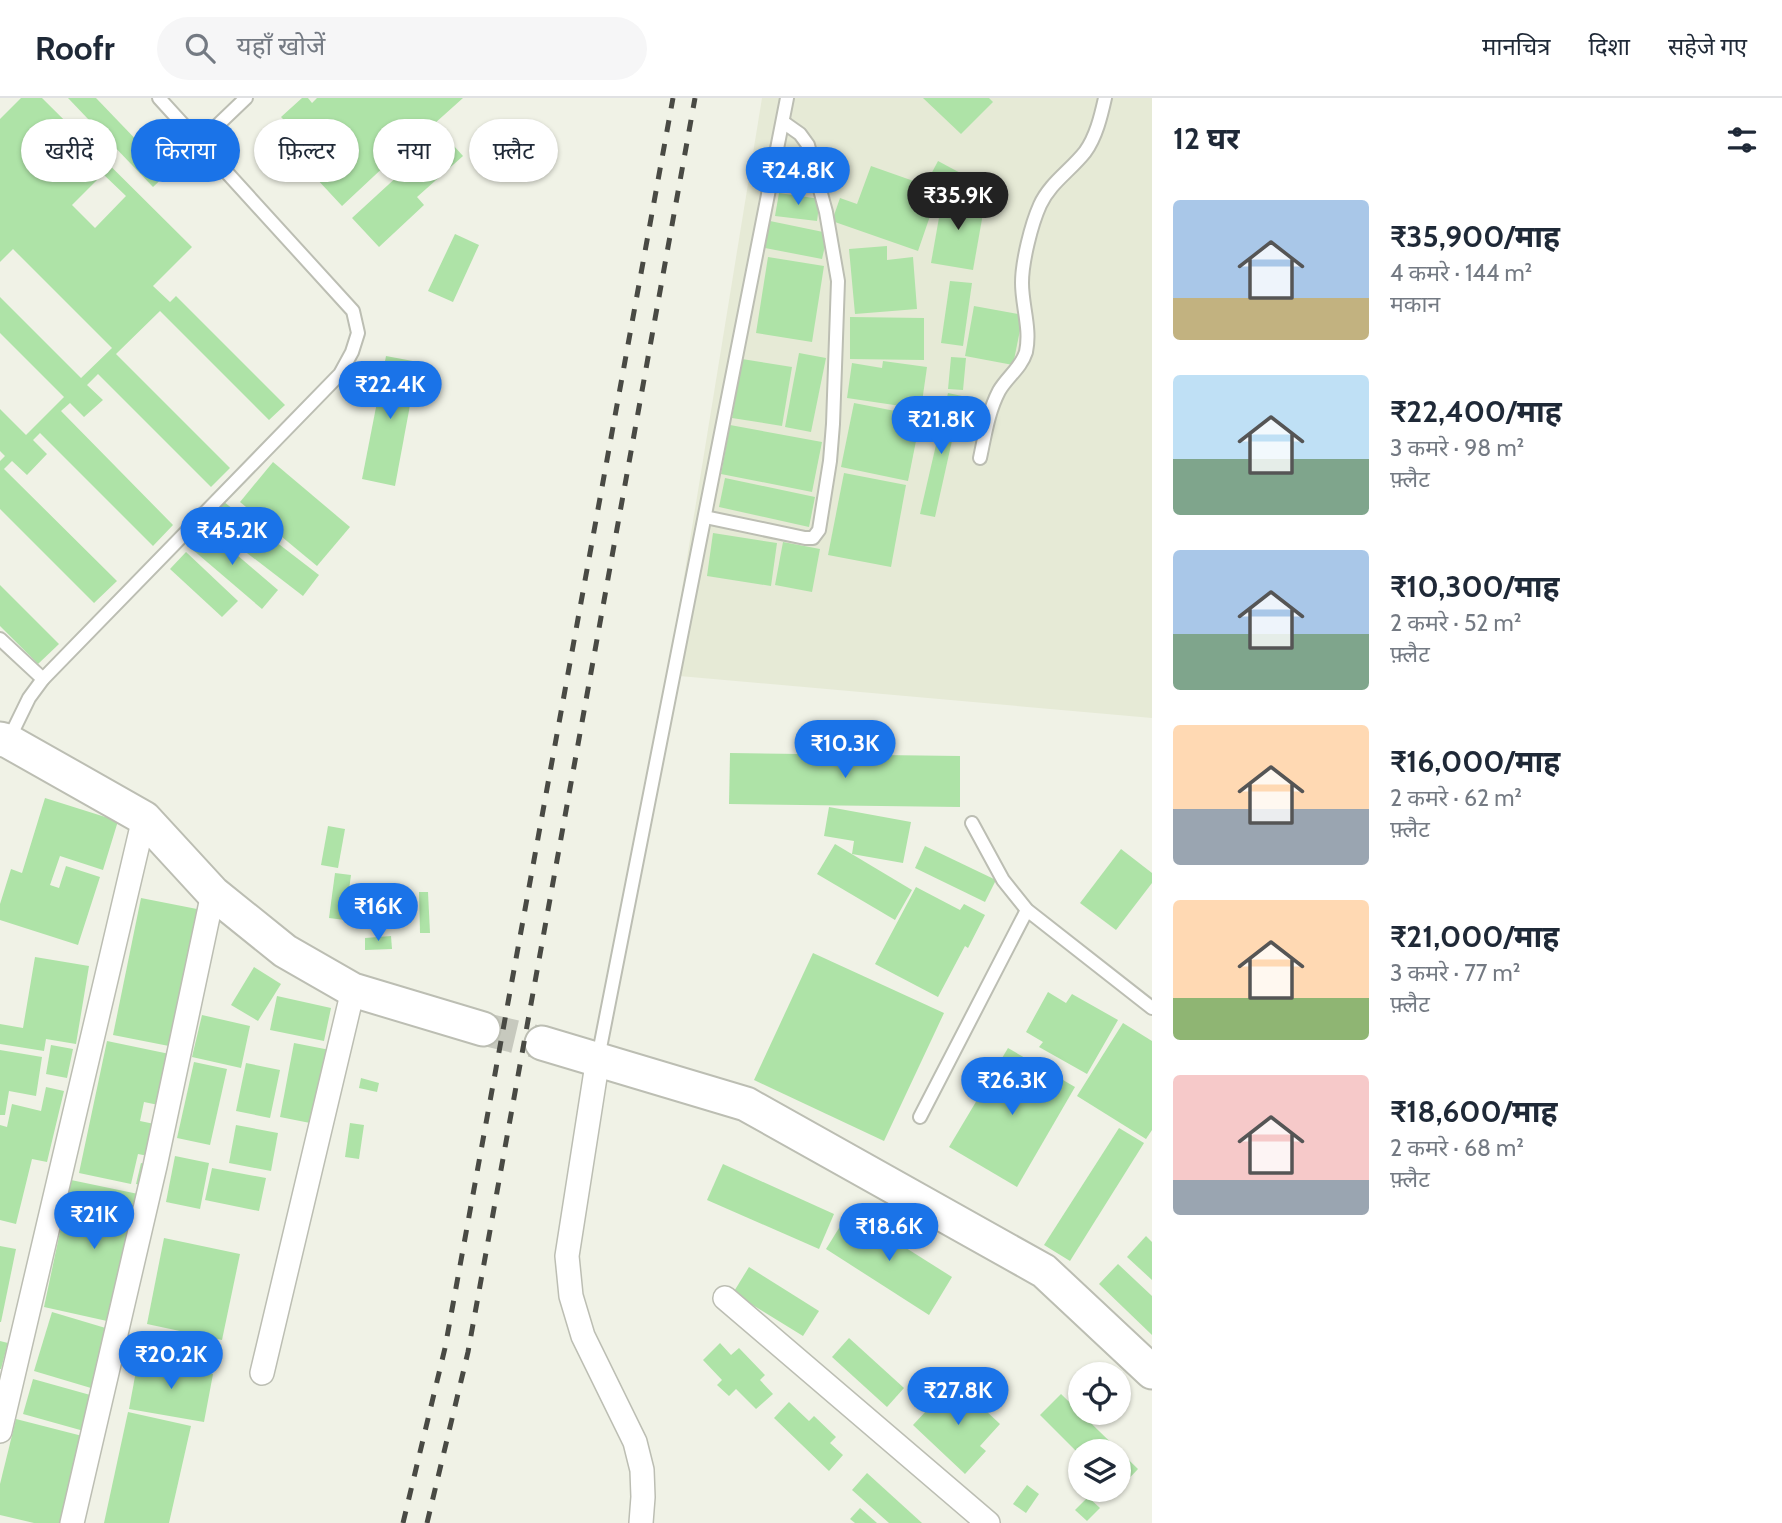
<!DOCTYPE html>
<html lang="hi">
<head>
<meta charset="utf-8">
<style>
  :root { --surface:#fff; --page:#f6f6f7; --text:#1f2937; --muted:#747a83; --line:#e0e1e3; --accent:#1a73e8 }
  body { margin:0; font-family:Cabin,"Noto Sans Devanagari",sans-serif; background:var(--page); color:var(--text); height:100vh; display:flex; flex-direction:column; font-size:26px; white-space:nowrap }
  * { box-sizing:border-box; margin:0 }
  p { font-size:23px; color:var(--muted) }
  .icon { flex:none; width:38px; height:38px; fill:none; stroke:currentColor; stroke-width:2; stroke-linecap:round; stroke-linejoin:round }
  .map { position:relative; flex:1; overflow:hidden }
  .details { display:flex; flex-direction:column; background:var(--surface); width:630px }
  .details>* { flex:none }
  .top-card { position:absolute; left:21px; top:21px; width:665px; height:63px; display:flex; gap:14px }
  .tools { position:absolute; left:1068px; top:1264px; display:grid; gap:14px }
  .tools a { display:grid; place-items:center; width:63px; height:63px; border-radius:50%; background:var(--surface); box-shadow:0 2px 5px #0004; font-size:35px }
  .price { position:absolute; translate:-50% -60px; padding:0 16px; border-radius:24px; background:var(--accent); color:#fff; font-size:23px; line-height:46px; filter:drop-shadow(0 2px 4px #0008) }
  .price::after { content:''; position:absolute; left:50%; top:42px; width:21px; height:16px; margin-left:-10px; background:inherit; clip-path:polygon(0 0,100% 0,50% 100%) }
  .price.on { background:#222; color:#fff }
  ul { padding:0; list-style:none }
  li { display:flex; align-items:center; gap:21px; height:175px; padding:0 21px }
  li span { display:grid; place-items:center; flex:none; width:196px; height:140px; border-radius:7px; color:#555 }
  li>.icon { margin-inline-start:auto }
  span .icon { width:84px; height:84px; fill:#fffc; stroke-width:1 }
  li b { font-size:30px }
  h2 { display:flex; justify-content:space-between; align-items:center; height:84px; padding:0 21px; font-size:30px }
  .tag { padding:0 24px; border-radius:32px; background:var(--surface); box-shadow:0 2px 5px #0004; font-size:24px; line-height:63px }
  .tag.on { background:var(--accent); color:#fff }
  header { display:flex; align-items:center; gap:42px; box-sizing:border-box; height:98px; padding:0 35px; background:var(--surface); border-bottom:2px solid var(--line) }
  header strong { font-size:33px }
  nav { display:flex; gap:38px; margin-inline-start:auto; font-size:24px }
  .search { width:490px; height:63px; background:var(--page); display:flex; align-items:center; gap:18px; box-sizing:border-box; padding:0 24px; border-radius:38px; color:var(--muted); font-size:26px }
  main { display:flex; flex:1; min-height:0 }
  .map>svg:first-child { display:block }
  .built { fill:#e6ead6 }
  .building { fill:#aee3a7; fill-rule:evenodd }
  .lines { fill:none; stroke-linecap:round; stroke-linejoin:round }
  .secondary-tunnel { stroke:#c7c9be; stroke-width:33; stroke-dasharray:33 17; stroke-linecap:butt }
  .lane-casing { stroke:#bcbeb3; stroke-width:16 }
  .street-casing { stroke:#bcbeb3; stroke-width:26 }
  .secondary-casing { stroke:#bcbeb3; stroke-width:37 }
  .lane { stroke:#fff; stroke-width:12 }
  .street { stroke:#fff; stroke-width:23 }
  .secondary { stroke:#fff; stroke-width:33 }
  .rail { stroke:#494a44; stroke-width:5; stroke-dasharray:12 12; stroke-linecap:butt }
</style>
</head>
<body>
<header>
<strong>Roofr</strong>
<div class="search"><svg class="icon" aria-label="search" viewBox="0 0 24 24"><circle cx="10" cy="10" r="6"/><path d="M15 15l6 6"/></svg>यहाँ खोजें</div>
<nav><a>मानचित्र</a><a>दिशा</a><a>सहेजे गए</a></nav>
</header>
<main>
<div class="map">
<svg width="1152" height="1425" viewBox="0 0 1152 1425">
  <rect width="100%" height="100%" fill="#f0f2e6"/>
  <path class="built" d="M762 0H1152V620L668 577Z"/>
  <g class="building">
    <path d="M21 0H42L192 149 153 188 170 204 176 198 285 307 269 322 160 213 116 256 230 370 211 389 98 276 87 287 103 302 84 319 70 305 61 313 173 427 153 448 40 335 33 342 47 356 27 377 12 363 4 371 117 483 94 505 0 411V363L5 358 0 353V311L26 337 64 299 0 235V199L81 280 112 250 13 151 0 164V21ZM103 76 126 98 95 130 72 107Z"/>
    <path d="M68 0H96L168 75 153 89Z"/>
    <path d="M302 0H308L312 5 317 0H463L434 26 463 58 417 99 424 107 379 149 352 120 400 76 389 64 342 108 276 37 288 26 281 19Z"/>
    <path d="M923 0H989L993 4 961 36Z"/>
    <path d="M938 63 966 78 957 95 929 80Z"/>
    <path d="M871 68 939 92 918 153 832 123 840 100 857 106Z"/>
    <path d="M779 95 820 101 817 123 775 118Z"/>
    <path d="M943 97 985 104 973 172 931 165Z"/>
    <path d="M770 123 828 135 822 161 765 150Z"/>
    <path d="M455 136 479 147 453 204 428 193Z"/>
    <path d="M887 148V162L913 159 917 211 855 216 849 151Z"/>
    <path d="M768 159 824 168 812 244 756 235Z"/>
    <path d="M950 183 972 185 963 248 941 245Z"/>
    <path d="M974 208 1023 217 1013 267 965 258Z"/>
    <path d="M850 219 924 220V262L850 261Z"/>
    <path d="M799 255 826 260 811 334 785 329Z"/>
    <path d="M386 258 418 264 395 388 362 381Z"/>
    <path d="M951 259 966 260 963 292 948 291Z"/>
    <path d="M742 261 792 269 782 328 732 320Z"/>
    <path d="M883 263 927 269 921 311 847 300 852 265 882 270Z"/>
    <path d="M948 295 962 298 935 419 920 416Z"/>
    <path d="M854 305 921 318 908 383 841 369Z"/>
    <path d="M730 327 822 344 812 394 721 376Z"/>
    <path d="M273 364 350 429 317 468 240 404Z"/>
    <path d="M844 375 906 387 891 469 828 457Z"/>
    <path d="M725 380 815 399 809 429 719 409Z"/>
    <path d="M224 404 319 477 303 498 208 425Z"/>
    <path d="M202 427 278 492 262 511 186 446Z"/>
    <path d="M713 435 777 445 771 488 707 478Z"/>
    <path d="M783 444 820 451 812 494 775 487Z"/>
    <path d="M186 454 238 503 222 519 170 471Z"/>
    <path d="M0 487 59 546 38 566 0 528Z"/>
    <path d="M730 655 960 658V709L729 706Z"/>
    <path d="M45 700 118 723 103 772 60 758 50 787 59 790 66 768 100 779 78 847 0 822V806L11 771 22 775Z"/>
    <path d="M829 709 911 724 903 765 852 756 854 743 824 738Z"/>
    <path d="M328 728 345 731 338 770 321 767Z"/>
    <path d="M835 746 912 792 895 822 817 776Z"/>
    <path d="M925 748 996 782 985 804 915 770Z"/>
    <path d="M1121 751 1152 775V785L1116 832 1080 805Z"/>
    <path d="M335 775 351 777 345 822 329 820Z"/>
    <path d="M916 789 960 812 964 806 985 817 968 850 965 848 938 899 875 866Z"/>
    <path d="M419 794H428L430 835H420Z"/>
    <path d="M141 800 202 812 174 949 113 937Z"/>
    <path d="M391 838 392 851 365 852V840Z"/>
    <path d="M813 855 944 915 884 1043 754 982Z"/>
    <path d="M35 859 89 868 76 946 46 941 44 953 0 946V926L23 930Z"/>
    <path d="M254 869 281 886 258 923 231 907Z"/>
    <path d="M1048 894 1066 905 1072 896 1118 922 1087 976 1039 949 1043 944 1026 934Z"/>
    <path d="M277 898 331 910 324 943 270 932Z"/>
    <path d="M202 917 250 928 241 970 192 959Z"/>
    <path d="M1123 925 1152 943V1032L1146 1041 1077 998Z"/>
    <path d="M107 943 184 959 173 1010 144 1004 140 1023 164 1028 158 1060 138 1056 131 1086 79 1075Z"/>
    <path d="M294 945 330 952 315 1026 280 1019Z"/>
    <path d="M51 947 73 951 67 980 46 976Z"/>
    <path d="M1008 950 1075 989 1017 1089 949 1049Z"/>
    <path d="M0 952 42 959 36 998 9 993 5 1017H0Z"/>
    <path d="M194 964 227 971 210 1047 177 1040Z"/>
    <path d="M246 965 280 972 270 1020 236 1013Z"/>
    <path d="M361 980 379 985 377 994 359 990Z"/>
    <path d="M46 989 64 993 47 1064 32 1061 16 1126 0 1122V1027L7 1029 12 1006 41 1013Z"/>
    <path d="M350 1025 364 1027 359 1061 345 1059Z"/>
    <path d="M236 1027 278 1035 271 1073 229 1065Z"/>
    <path d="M1119 1030 1144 1045 1070 1163 1044 1147Z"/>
    <path d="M175 1058 209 1065 200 1111 166 1104Z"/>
    <path d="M141 1065 152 1068 148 1088 136 1086Z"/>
    <path d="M723 1066 834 1116 819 1151 707 1102Z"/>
    <path d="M212 1070 266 1080 259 1113 205 1102Z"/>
    <path d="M71 1082 143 1097 116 1225 44 1209Z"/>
    <path d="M849 1114 952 1179 929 1217 826 1151Z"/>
    <path d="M1146 1138 1152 1144V1182L1127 1159Z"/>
    <path d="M164 1140 240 1156 222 1242 147 1226Z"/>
    <path d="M0 1148 16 1151 1 1224H0Z"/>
    <path d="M1118 1166 1152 1198V1237L1099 1186Z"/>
    <path d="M749 1169 819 1213 803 1238 733 1195Z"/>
    <path d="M52 1214 119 1234 101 1293 34 1273Z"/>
    <path d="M849 1240 904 1290 887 1309 832 1259Z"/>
    <path d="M0 1243 8 1245 1 1271H0Z"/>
    <path d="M720 1245 731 1257 739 1250 765 1277 760 1282 773 1296 756 1311 736 1291 729 1298 717 1287 722 1282 703 1262Z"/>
    <path d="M138 1262 213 1276 204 1324 129 1311Z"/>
    <path d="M33 1281 101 1300 91 1335 23 1316Z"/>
    <path d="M954 1283 1000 1326 980 1348 986 1353 965 1376 913 1327Z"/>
    <path d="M1061 1296 1138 1371 1118 1392V1353H1080V1357L1040 1317Z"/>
    <path d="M789 1304 809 1323 814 1318 836 1339 830 1345 843 1357 829 1373 774 1320Z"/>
    <path d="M128 1314 191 1328 169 1425H104Z"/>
    <path d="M16 1321 94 1341 73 1425H34L0 1417V1386Z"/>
    <path d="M867 1375 922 1425H889L852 1392Z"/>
    <path d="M1027 1387 1039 1396 1026 1415 1013 1406Z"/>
    <path d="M1088 1399 1100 1410 1087 1423 1075 1412Z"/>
    <path d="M860 1410 877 1425H855L850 1421Z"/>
  </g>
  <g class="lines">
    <path class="secondary-tunnel" d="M483 931 542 945"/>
    <g class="lane-casing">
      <g id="lane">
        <path d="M200 44 246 0"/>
        <path d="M980 360C985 337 988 314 999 293 1007 279 1021 270 1026 254 1031 231 1022 208 1022 185 1022 164 1031 127 1040 107 1050 85 1070 73 1085 54 1096 39 1101 18 1105 0"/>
        <path d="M705 419 805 440H813L819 432 830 363 833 326 838 183 826 114 808 47 800 36 783 24"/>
        <path d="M0 541 43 581"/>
        <path d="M8 643 29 600 43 581 340 276 352 254 358 235 353 213 159 0"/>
        <path d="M972 725 1003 782 1027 812 1152 910"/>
        <path d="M598 960 787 0"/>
        <path d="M920 1019 1027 812"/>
      </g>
    </g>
    <g class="street-casing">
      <g id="street">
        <path d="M598 960 567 1158 571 1198 583 1238 635 1344 642 1372 643 1399 641 1425"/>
        <path d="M725 1200 988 1425"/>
        <path d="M262 1275 353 892"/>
        <path d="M0 1333 144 720"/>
        <path d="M72 1425 155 1068 213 795"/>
      </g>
    </g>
    <g class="secondary-casing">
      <g id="secondary">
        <path d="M0 641 8 643 144 720 213 795 285 853 353 892 483 931"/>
        <path d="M542 945 746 1006 1044 1173 1152 1274"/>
      </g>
    </g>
    <use href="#lane" class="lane"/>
    <use href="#street" class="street"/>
    <use href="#secondary" class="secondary"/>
    <g class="rail">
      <path d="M403 1425 445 1250 673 0"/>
      <path d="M427 1425 468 1254 695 0"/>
    </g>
  </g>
</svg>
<div class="tools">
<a><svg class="icon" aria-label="locate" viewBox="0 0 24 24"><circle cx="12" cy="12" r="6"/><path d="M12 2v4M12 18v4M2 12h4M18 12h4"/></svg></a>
<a><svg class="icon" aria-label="layers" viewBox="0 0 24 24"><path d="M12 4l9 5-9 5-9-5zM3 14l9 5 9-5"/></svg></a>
</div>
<b class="price" style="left:798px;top:109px">₹24.8K</b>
<b class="price on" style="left:958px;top:134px">₹35.9K</b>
<b class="price" style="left:390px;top:323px">₹22.4K</b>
<b class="price" style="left:941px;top:358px">₹21.8K</b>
<b class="price" style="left:232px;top:469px">₹45.2K</b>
<b class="price" style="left:845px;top:682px">₹10.3K</b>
<b class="price" style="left:378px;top:845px">₹16K</b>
<b class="price" style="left:1012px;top:1019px">₹26.3K</b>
<b class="price" style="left:94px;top:1153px">₹21K</b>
<b class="price" style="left:889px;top:1165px">₹18.6K</b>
<b class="price" style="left:171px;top:1293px">₹20.2K</b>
<b class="price" style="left:958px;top:1329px">₹27.8K</b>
<div class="top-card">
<a class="tag">खरीदें</a>
<a class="tag on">किराया</a>
<a class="tag">फ़िल्टर</a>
<a class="tag">नया</a>
<a class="tag">फ़्लैट</a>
</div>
</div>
<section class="details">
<h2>12 घर<svg class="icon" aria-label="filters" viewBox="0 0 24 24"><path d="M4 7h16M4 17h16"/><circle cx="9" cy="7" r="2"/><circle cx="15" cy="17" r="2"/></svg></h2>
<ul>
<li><span style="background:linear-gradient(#a9c7e8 70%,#c2b280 0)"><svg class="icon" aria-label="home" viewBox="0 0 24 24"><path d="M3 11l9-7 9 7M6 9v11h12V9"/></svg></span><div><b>₹35,900/माह</b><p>4 कमरे · 144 m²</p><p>मकान</p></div></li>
<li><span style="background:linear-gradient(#bfe0f5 60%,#7fa58c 0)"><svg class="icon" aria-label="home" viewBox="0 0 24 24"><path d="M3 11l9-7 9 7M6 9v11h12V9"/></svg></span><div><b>₹22,400/माह</b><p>3 कमरे · 98 m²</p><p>फ़्लैट</p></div></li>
<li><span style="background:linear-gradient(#a9c7e8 60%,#7fa58c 0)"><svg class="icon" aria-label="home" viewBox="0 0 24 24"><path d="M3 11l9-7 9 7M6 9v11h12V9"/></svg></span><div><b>₹10,300/माह</b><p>2 कमरे · 52 m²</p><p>फ़्लैट</p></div></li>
<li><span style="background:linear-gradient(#ffd9b3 60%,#9aa5b1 0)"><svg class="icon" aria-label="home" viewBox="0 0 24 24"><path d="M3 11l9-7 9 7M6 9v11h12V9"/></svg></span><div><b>₹16,000/माह</b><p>2 कमरे · 62 m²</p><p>फ़्लैट</p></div></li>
<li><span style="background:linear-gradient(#ffd9b3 70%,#8fb573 0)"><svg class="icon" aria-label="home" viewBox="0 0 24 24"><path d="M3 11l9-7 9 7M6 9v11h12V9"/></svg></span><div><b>₹21,000/माह</b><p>3 कमरे · 77 m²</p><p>फ़्लैट</p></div></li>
<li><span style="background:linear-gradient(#f6c9c9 75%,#9aa5b1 0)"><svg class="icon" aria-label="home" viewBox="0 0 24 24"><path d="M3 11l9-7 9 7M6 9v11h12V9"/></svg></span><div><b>₹18,600/माह</b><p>2 कमरे · 68 m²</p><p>फ़्लैट</p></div></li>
</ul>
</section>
</main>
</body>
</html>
